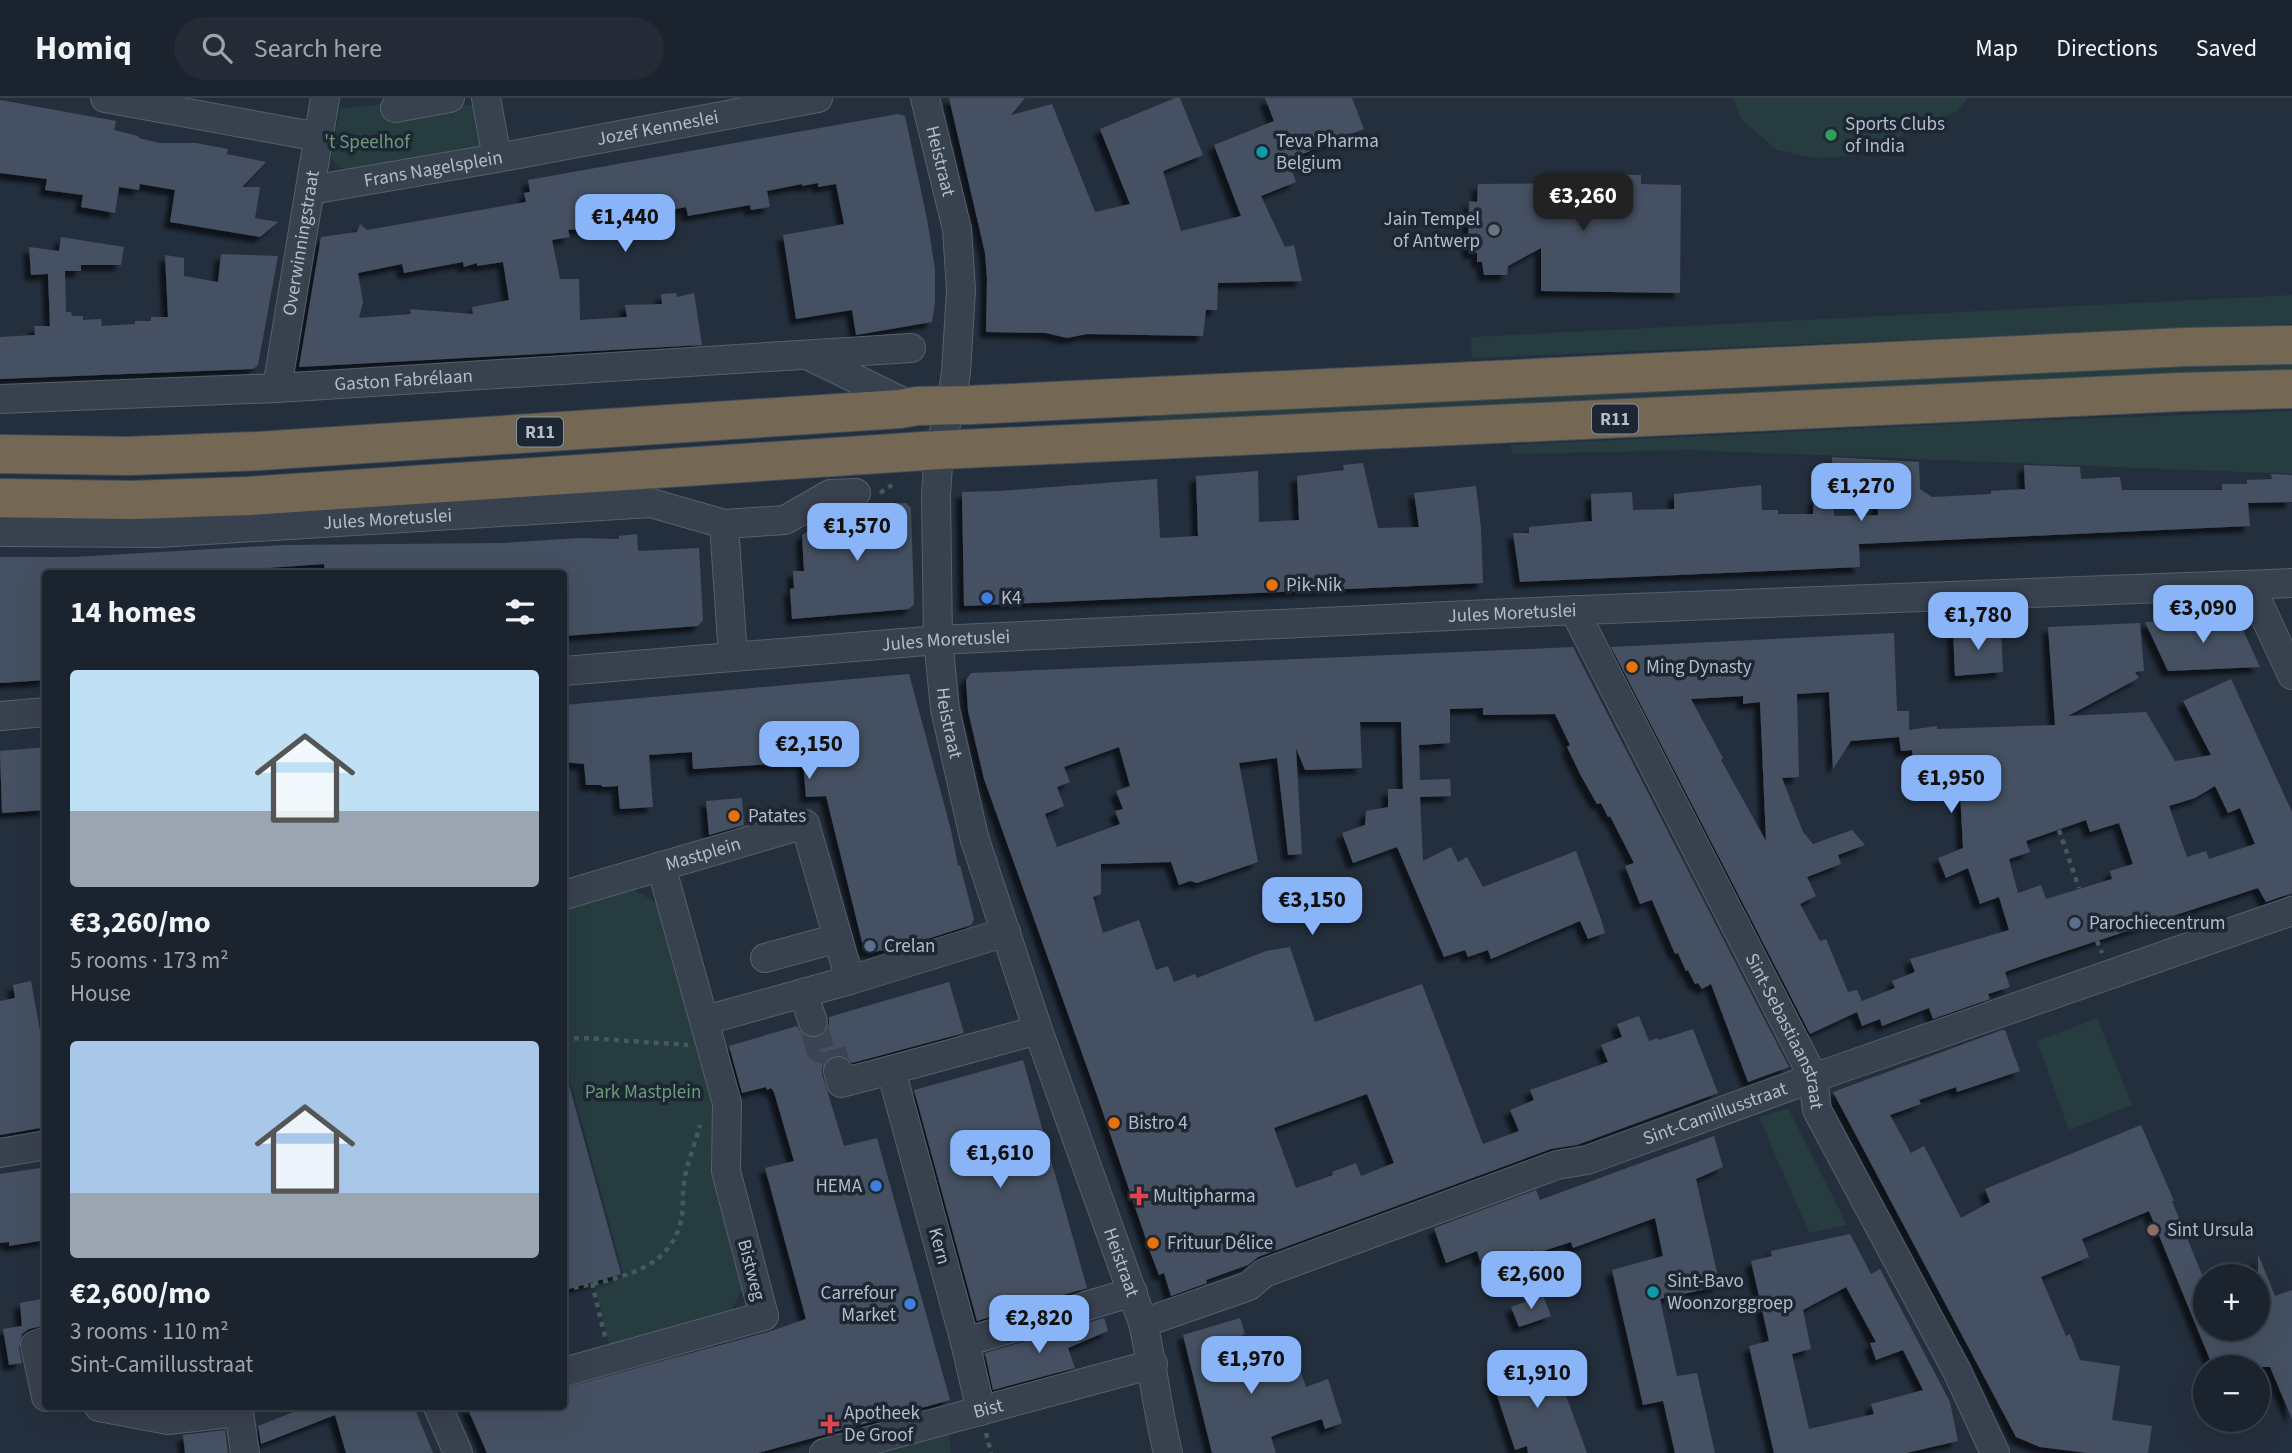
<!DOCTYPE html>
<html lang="en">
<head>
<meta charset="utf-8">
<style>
  :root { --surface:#1b232e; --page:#242b36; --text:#f1f3f6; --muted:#a0a4aa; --line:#39404a; --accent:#8ab4f8 }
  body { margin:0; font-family:"Source Sans 3",sans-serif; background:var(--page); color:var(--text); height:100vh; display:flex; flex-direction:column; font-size:26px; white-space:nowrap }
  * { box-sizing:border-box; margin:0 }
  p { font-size:23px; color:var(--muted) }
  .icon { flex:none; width:38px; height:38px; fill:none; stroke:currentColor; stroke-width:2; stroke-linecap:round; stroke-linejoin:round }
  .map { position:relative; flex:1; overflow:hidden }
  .side { position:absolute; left:42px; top:472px; width:525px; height:840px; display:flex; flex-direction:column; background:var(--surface); border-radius:7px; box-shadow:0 7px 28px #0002,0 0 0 2px var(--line) }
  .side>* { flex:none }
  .buttons { position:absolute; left:2193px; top:1166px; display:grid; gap:14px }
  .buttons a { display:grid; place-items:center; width:77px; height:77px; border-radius:50%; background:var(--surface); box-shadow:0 7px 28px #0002,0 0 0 2px var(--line); font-size:35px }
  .price { position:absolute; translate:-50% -60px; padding:0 16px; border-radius:14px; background:var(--accent); color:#111; font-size:23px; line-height:46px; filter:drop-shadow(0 2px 4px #0008) }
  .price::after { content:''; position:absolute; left:50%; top:42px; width:21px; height:16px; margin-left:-10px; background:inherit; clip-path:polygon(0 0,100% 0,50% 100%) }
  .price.current { background:#222; color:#fff }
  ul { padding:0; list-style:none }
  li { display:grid; align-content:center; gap:14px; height:371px; padding:0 28px }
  li span { display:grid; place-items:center; height:217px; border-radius:7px; color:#555 }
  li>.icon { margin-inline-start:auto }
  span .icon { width:126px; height:126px; fill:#fffc; stroke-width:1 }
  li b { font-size:30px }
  h2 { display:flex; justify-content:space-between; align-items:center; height:84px; padding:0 28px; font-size:30px }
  header { display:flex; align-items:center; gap:42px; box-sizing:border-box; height:98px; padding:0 35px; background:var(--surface); border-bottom:2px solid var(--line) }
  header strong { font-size:33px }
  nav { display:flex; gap:38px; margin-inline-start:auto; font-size:24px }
  .search { width:490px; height:63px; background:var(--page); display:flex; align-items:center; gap:18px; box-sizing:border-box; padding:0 24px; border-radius:38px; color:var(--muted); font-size:26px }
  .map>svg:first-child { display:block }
  .green { fill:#263c3f }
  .building { fill:#455162; fill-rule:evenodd; filter:url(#shadow) }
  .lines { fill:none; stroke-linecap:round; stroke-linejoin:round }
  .minor-tunnel { stroke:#3a4453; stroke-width:28; stroke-dasharray:28 14; stroke-linecap:butt }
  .minor-casing { stroke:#565f6c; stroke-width:30 }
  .highway-casing { stroke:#434c59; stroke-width:40 }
  .path { stroke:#44595c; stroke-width:4.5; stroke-dasharray:5 5; stroke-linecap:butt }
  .minor { stroke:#38414e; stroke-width:28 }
  .highway { stroke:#746855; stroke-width:38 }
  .leisure-dot { fill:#2e9e5b; stroke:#1d2633; stroke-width:2.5 }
  .culture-dot { fill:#0f9aa8; stroke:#1d2633; stroke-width:2.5 }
  .worship-dot { fill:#6b7280; stroke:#1d2633; stroke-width:2.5 }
  .food-dot { fill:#e8710a; stroke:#1d2633; stroke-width:2.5 }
  .shop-dot { fill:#3f7fe0; stroke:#1d2633; stroke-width:2.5 }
  .service-dot { fill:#5c6f8a; stroke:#1d2633; stroke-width:2.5 }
  .health-dot { fill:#e0444e; stroke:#1d2633; stroke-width:2.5 }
  .education-dot { fill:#8d6e63; stroke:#1d2633; stroke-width:2.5 }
  .labels { text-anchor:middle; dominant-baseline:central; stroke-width:7; stroke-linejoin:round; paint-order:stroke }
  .shield { fill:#1d2633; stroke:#878f9c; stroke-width:2 }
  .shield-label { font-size:18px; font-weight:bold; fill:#b4bcc9 }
  .poi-label { font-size:19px; fill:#b4bcc9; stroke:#1d2633; text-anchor:start }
  .street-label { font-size:19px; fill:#b4bcc9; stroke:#1d2633 }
  .park-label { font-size:19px; fill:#6b9a76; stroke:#1d2633 }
</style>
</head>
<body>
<header>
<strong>Homiq</strong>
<div class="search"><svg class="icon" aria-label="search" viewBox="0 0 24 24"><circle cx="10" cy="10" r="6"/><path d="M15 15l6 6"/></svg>Search here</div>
<nav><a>Map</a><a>Directions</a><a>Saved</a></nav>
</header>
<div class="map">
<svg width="2292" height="1355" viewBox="0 0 2292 1355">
  <defs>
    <filter id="shadow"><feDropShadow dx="-6" dy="6" stdDeviation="2" flood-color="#0009"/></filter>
  </defs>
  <rect width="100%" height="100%" fill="#242f3e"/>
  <g class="green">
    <path d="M1733 0H1968L1957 13 1856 58 1815 60 1777 52 1742 22Z"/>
    <path d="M478 5 488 54 347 72 340 69 331 60 340 11 384 6 387 20Z"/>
    <path d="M2292 197V226L1472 260 1471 239Z"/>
    <path d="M2292 258V278L1003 338 1005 329 1140 322 1161 313Z"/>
    <path d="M2292 313V376L1688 352 1513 356 1510 347 1993 324Z"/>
    <path d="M632 791 657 805 714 1000 743 1189 731 1214 609 1247 595 1187 624 1178 564 960V811Z"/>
    <path d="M2097 920 2132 1007 2069 1032 2037 943Z"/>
    <path d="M1788 1010 1847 1127 1809 1135 1759 1019Z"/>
    <path d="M949 1334 951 1355H876Z"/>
  </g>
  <g class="building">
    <path d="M949 0H1025L1011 17 1052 6 1095 114 1130 106 1100 31 1175 0H1180L1203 57 1163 73 1181 133 1241 118 1214 47 1274 23 1265 0H1352L1364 31 1288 62 1296 84 1261 98 1285 149 1294 147 1302 183 1218 185 1217 212H1206L1203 238 1087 236 1067 240 1046 235 986 234 987 181 985 155Z"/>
    <path d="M0 2 116 23 114 32 138 38 139 40 159 45H196L228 51 227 56 266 64 242 89H260L255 120 278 124 260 139 170 124 175 92 140 86 139 92 119 89 115 115 81 109 83 97 45 92 47 81 0 75Z"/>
    <path d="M898 16 905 18 927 121 935 171V204L932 224 856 237 852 212 796 221 783 137 844 126 836 86 818 89V85L802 88V86L767 93 770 109 751 112 750 107 688 118 686 109 633 120 634 125 568 132 570 139 552 142 560 181H579L580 222 627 219 625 207 662 206 661 196 676 195 677 199 694 195 702 247 299 269 321 139 357 134 360 126 367 132 526 104 524 95 530 94 528 82ZM463 164 464 169 477 165V168L503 164 509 202 472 209 473 216 410 211 411 216 359 220 363 204 358 175 402 166 404 175Z"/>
    <path d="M1582 76 1641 77V86L1681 87 1680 195 1541 193V150L1508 168 1507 177H1484L1482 164H1477V155H1469L1468 150 1469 103 1477 104 1478 86 1582 85Z"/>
    <path d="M61 139 124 149 121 167H81V173H65L66 214H71L72 218H83V222L101 221 102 228 135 226V223H151V219H168L165 157 184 160V178L218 184 221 156 278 158 258 267 253 271 0 281V239L35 237 34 228H50L48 176 31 177 29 149 59 153Z"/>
    <path d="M1832 359 1919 364 1920 391 1932 399 1991 396V393L2025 391 2024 367 2080 369 2081 381 2120 379 2122 392H2222V386H2247V382L2272 381 2271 376 2292 377V404L2248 405 2250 428 1859 446 1860 469 1520 484 1513 435H1529V429L1592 423 1591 396 1632 394 1633 412 1674 411V396L1761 387 1762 412H1778V416H1813L1814 399 1834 407V418L1878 417 1877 383H1833Z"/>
    <path d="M1363 365 1378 430 1419 429 1414 395 1476 388 1481 430 1483 485 964 508 962 394 998 393 1157 381 1160 440 1198 438 1196 378 1258 373 1259 424 1299 422 1297 378 1344 372 1343 367Z"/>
    <path d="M906 405 911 410 914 506 909 511 792 521 790 491 794 490 793 473H804L802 437 837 412 857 411 867 406Z"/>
    <path d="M637 436 638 453 699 450 703 522 698 528 564 538V476H325L324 466 253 471V476H46V582L0 585V459H74L284 447 505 445 578 440 619 441V438Z"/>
    <path d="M2238 521 2260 569 2168 573 2145 524Z"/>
    <path d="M2140 525 2144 573 2135 574 2139 580 2068 618 2146 614 2175 663 2211 657 2183 603 2231 581 2292 714V795L2266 804 2258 790 2042 861 2005 874 2010 889 1988 896 1990 901 1933 921 1929 910 1882 928 1880 921 1862 928 1857 914 1810 936 1611 549 1894 535 1897 613H1909V632L1937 628V631L2055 627 2048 529ZM1829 594 1833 671 1851 643 1899 639 1901 653 1912 652 1915 681 1959 675 1963 750 1938 760 1946 780 1968 770 1980 806 1999 799 2009 832 1910 861 1915 874 1892 883 1895 890 1862 903 1857 892 1848 894 1826 841 1820 843 1800 806 1816 798 1807 779 1841 766 1838 757 1865 747 1852 732 1813 746 1803 734 1782 680 1799 679 1797 596ZM1743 598V606L1760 604 1766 743 1721 662 1723 660 1691 601ZM2215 688 2228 715 2240 710 2255 746 2209 761 2206 753 2187 759 2169 708 2195 700ZM2086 722 2090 734 2119 725 2133 766 2110 773 2112 781 2046 801 2041 787 2018 795 2009 761 2030 754 2026 743Z"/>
    <path d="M2001 531 2003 574 1955 578 1953 533Z"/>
    <path d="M1573 549 1789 969 1748 984 1711 886 1702 891 1698 885 1695 886 1688 872 1686 873 1678 855 1675 856 1652 802 1640 806 1625 768 1634 765 1610 718 1608 719 1601 705 1597 706 1581 678 1567 649 1570 647 1555 616 1483 617V610L1450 611V645L1419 647 1420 682 1450 681 1451 698 1420 699 1423 763 1451 749 1458 764 1467 759 1483 789 1576 753 1601 821 1605 835 1588 841 1580 823 1491 861 1488 852 1468 859 1465 852 1444 859 1397 749 1353 765 1342 735 1365 727 1366 713 1388 709V691H1403L1401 624H1360L1362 670 1305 672 1296 650 1302 756 1288 757 1277 660 1239 665 1258 764 1197 785 1190 783 1179 787 1171 764 1101 766V796L1093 799 1103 835 1139 822 1156 872 1168 868 1174 884 1195 876 1197 880 1266 853 1290 849 1315 924 1422 886 1483 1046 1519 1033 1510 1012 1534 1002 1530 992 1608 964 1601 947 1622 939 1617 926 1639 918 1649 943 1658 940 1659 942 1693 931 1718 995 1577 1047 1551 1051 1258 1159 1248 1167 1206 1182 1207 1185 1171 1198 1164 1175 1159 1177 1151 1156 1098 1000 984 681 968 613 966 582 971 575ZM1119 649 1130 688 1116 693 1123 711 1115 713 1120 726 1057 749 1045 716 1064 708 1057 689 1070 684 1064 669ZM1367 996 1394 1065 1361 1078 1356 1065 1332 1074 1333 1077 1296 1090 1274 1030Z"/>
    <path d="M909 576 951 732 958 768 960 767 974 821 971 827 921 843 870 855 864 852 826 698 806 699 803 664 693 671 692 654 649 657 653 709 620 711 618 688 603 689 601 687H586L584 666 564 664V607Z"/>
    <path d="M46 649V712L2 715 0 653Z"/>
    <path d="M742 700 744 727 709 737 706 703Z"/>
    <path d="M31 883 46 966V1029L0 1037V903L15 900 13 887Z"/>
    <path d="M949 884 964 935 852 965 843 957H833L826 962 822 968V976L844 1048 877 1040 950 1302 758 1355H487L467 1309H564V1290L768 1234 806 1221 765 1070 794 1063 774 994 771 990 767 992 766 989 742 995 729 948 797 928 803 937 811 940H818L826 934 829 926V919Z"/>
    <path d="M2002 932H2005L2020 973 1957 994 1956 989 1919 1002 1921 1006 1890 1017 1911 1055 1924 1048 1961 1120 1990 1104 1985 1091 2141 1027 2174 1103H2172L2205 1184V1230H2258V1156L2275 1198 2292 1192V1321L2270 1269H2213L2149 1113 2082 1141 2089 1159 2041 1179 2066 1238 2070 1236 2080 1262 2120 1268 2112 1322 2152 1328 2148 1355H2087L2040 1349 2016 1339 1833 994Z"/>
    <path d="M1023 962 1087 1190 977 1223 914 992Z"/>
    <path d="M569 987 621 1176 569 1191 564 1170V988Z"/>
    <path d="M1714 1038 1723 1069 1696 1081 1720 1188 1660 1201 1677 1278 1697 1275 1715 1355H1675L1663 1303 1643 1307 1612 1172 1663 1158 1655 1120 1573 1150 1571 1144 1534 1156 1533 1152 1509 1160 1507 1153 1480 1163 1477 1153 1446 1165 1434 1130 1536 1092 1540 1102Z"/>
    <path d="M46 1069V1142L9 1148V1144L0 1145V1076Z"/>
    <path d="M1850 1136 1871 1176 1880 1171 1950 1304 1958 1343 1906 1355H1774L1749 1248 1769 1243 1751 1163 1772 1158 1771 1153ZM1846 1189 1876 1244 1870 1245 1876 1262 1903 1252 1923 1292 1871 1306 1874 1316 1809 1331 1792 1256 1811 1251 1803 1212Z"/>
    <path d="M1543 1197 1551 1218 1519 1229 1511 1209Z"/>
    <path d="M46 1200V1227L29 1231 22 1236 19 1250 22 1265 9 1267 3 1231 21 1228 22 1229 20 1205Z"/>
    <path d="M1104 1220 1108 1233 1068 1250 1075 1270 993 1292 985 1255Z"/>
    <path d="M1240 1220 1245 1236 1228 1243 1240 1283 1298 1266 1306 1289 1328 1281 1342 1325 1325 1331 1322 1321 1280 1335 1271 1339 1276 1355H1212L1183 1237Z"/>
    <path d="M1531 1262 1560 1281 1587 1355H1528L1527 1348 1515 1352 1490 1276Z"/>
    <path d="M306 1309H414L433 1355H346L335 1317 261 1346 258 1328Z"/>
    <path d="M225 1332 228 1355H185L183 1337Z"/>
  </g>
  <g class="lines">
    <path class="minor-tunnel" d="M813 924 820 951 831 949 838 973"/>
    <g class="minor-casing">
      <g id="minor">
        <path d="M105 0 319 39"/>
        <path d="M486 0 497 60"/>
        <path id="s1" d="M925 0 957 131 961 192 956 274 951 308 939 352 936 397 938 542 945 611 974 739 1038 932 1143 1225C1153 1268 1157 1312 1168 1355"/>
        <path d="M395 10 450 0"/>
        <path id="s2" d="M311 92 497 60 818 0"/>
        <path d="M809 258 899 302 915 307"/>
        <path id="s3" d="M277 290 325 0"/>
        <path id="s4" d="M0 301 277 290 911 250"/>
        <path d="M724 426 785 422 830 396 856 395"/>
        <path id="s5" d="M0 434 158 435 651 405 724 426 733 559"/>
        <path d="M2250 487 2292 577"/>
        <path id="s6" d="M1574 512 1808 969 1813 980 1817 1012 1957 1273 1995 1355"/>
        <path id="s7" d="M564 573 938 542 1555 513 2292 485"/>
        <path d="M0 618 46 614"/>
        <path id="s8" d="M564 797 805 726 850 882"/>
        <path d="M765 860 838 840"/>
        <path d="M803 895 813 924"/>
        <path d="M706 922 850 882 1006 834"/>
        <path d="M838 973 841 985 891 972"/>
        <path d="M0 1055 46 1047"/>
        <path id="s9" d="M1143 1225 1249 1188 1264 1175 1557 1067 1587 1062 1813 980 2292 813"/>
        <path d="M46 1243 35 1247 46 1299"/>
        <path d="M965 1244 1133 1194"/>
        <path d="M564 1274 764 1218 726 1073 727 1005 661 768"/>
        <path d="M99 1309 168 1322 239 1314 245 1355"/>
        <path d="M438 1309 458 1355"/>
        <path d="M981 1313 965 1244 891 972 1038 932"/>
        <path id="s10" d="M824 1355 1153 1266"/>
      </g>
    </g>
    <g class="highway-casing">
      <g id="highway">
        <path d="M0 356 128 358 259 353 899 311 917 308 970 307 2186 249 2292 247"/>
        <path d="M0 400 131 402 249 398 939 352 2181 294 2292 291"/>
      </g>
    </g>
    <g class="path">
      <path d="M880 395 892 387"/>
      <path d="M2059 732 2079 790"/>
      <path d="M2097 843 2102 855"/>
      <path d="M564 941 587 940 688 947"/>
      <path d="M592 1185 605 1239"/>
      <path d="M564 1192C608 1182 670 1176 681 1122 684 1110 682 1097 684 1084 687 1065 695 1046 700 1027"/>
      <path d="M986 1335 991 1355"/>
    </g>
    <use href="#minor" class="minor"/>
    <use href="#highway" class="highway"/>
  </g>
  <circle class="leisure-dot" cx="1831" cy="37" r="7"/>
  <g class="culture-dot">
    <circle cx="1262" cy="54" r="7"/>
    <circle cx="1653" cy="1194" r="7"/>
  </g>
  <circle class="worship-dot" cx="1494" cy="132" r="7"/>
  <g class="food-dot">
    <circle cx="1272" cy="487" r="7"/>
    <circle cx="1632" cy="569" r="7"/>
    <circle cx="734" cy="718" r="7"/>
    <circle cx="1114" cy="1025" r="7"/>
    <circle cx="1153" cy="1145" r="7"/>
  </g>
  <g class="shop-dot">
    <circle cx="987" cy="500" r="7"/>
    <circle cx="876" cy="1088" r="7"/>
    <circle cx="910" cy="1206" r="7"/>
  </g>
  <g class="service-dot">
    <circle cx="2075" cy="825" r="7"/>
    <circle cx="870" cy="848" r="7"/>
  </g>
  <g class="health-dot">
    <path d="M1135.5 1087.5h7v7h7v7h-7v7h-7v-7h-7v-7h7z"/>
    <path d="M826.5 1315.5h7v7h7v7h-7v7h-7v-7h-7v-7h7z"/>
  </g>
  <circle class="education-dot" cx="2153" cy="1132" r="7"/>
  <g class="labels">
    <g class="shield">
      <rect x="1592" y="306.5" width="46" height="29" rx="5"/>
      <rect x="517" y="319.5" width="46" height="29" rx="5"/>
    </g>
    <g class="shield-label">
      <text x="1615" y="321">R11</text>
      <text x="540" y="334">R11</text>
    </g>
    <g class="poi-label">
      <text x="1845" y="26">Sports Clubs<tspan x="1845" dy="22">of India</tspan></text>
      <text x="1276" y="43">Teva Pharma<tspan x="1276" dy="22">Belgium</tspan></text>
      <text x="1480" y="121" text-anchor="end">Jain Tempel<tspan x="1480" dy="22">of Antwerp</tspan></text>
      <text x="1286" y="487">Pik-Nik</text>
      <text x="1001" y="500">K4</text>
      <text x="1646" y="569">Ming Dynasty</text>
      <text x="748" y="718">Patates</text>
      <text x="2089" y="825">Parochiecentrum</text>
      <text x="884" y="848">Crelan</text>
      <text x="1128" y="1025">Bistro 4</text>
      <text x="862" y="1088" text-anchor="end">HEMA</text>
      <text x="1153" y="1098">Multipharma</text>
      <text x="2167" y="1132">Sint Ursula</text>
      <text x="1167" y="1145">Frituur Délice</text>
      <text x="1667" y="1183">Sint-Bavo<tspan x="1667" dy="22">Woonzorggroep</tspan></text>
      <text x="896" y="1195" text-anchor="end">Carrefour<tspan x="896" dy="22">Market</tspan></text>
      <text x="844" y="1315">Apotheek<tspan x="844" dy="22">De Groof</tspan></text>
    </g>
    <g class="street-label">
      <text stroke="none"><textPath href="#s2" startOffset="352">Jozef Kenneslei</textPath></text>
      <text stroke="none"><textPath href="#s1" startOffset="65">Heistraat</textPath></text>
      <text stroke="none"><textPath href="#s2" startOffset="124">Frans Nagelsplein</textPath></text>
      <text stroke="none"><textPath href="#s3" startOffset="147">Overwinningstraat</textPath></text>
      <text stroke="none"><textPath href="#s4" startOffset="404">Gaston Fabrélaan</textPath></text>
      <text stroke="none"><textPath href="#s5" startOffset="388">Jules Moretuslei</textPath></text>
      <text stroke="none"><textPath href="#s7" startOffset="950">Jules Moretuslei</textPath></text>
      <text stroke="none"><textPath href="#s7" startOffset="383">Jules Moretuslei</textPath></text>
      <text stroke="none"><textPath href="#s1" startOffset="632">Heistraat</textPath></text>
      <text stroke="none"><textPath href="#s8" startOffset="145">Mastplein</textPath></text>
      <text stroke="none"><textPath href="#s6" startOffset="472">Sint-Sebastiaanstraat</textPath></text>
      <text stroke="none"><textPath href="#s9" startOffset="611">Sint-Camillusstraat</textPath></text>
      <text transform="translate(939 1148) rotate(75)">Kern</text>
      <text stroke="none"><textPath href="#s1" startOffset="1199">Heistraat</textPath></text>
      <text transform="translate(751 1172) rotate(75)">Bistweg</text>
      <text stroke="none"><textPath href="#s10" startOffset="170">Bist</textPath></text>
    </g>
    <g class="park-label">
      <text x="367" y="44">'t Speelhof</text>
      <text x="643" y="994">Park Mastplein</text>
    </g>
  </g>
</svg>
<div class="buttons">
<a>+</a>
<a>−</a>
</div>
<b class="price current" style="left:1583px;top:135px">€3,260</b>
<b class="price" style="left:625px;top:156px">€1,440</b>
<b class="price" style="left:1861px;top:425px">€1,270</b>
<b class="price" style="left:857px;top:465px">€1,570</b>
<b class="price" style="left:2203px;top:547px">€3,090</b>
<b class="price" style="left:1978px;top:554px">€1,780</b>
<b class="price" style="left:809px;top:683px">€2,150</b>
<b class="price" style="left:1951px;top:717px">€1,950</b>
<b class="price" style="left:1312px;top:839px">€3,150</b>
<b class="price" style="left:1000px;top:1092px">€1,610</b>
<b class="price" style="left:1531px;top:1213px">€2,600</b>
<b class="price" style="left:1039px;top:1257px">€2,820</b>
<b class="price" style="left:1251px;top:1298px">€1,970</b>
<b class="price" style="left:1537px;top:1312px">€1,910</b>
<section class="side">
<h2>14 homes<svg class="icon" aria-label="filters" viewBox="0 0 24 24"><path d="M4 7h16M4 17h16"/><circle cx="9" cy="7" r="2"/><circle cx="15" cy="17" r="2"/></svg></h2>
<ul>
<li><span style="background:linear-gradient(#bfe0f5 65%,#9aa5b1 0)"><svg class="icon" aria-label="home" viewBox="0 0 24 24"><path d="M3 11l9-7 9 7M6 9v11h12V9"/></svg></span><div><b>€3,260/mo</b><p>5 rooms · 173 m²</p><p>House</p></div></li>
<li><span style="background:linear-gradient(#a9c7e8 70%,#9aa5b1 0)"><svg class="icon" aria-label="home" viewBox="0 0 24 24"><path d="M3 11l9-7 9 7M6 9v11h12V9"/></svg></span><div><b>€2,600/mo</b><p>3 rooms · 110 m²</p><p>Sint-Camillusstraat</p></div></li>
</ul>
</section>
</div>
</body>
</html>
